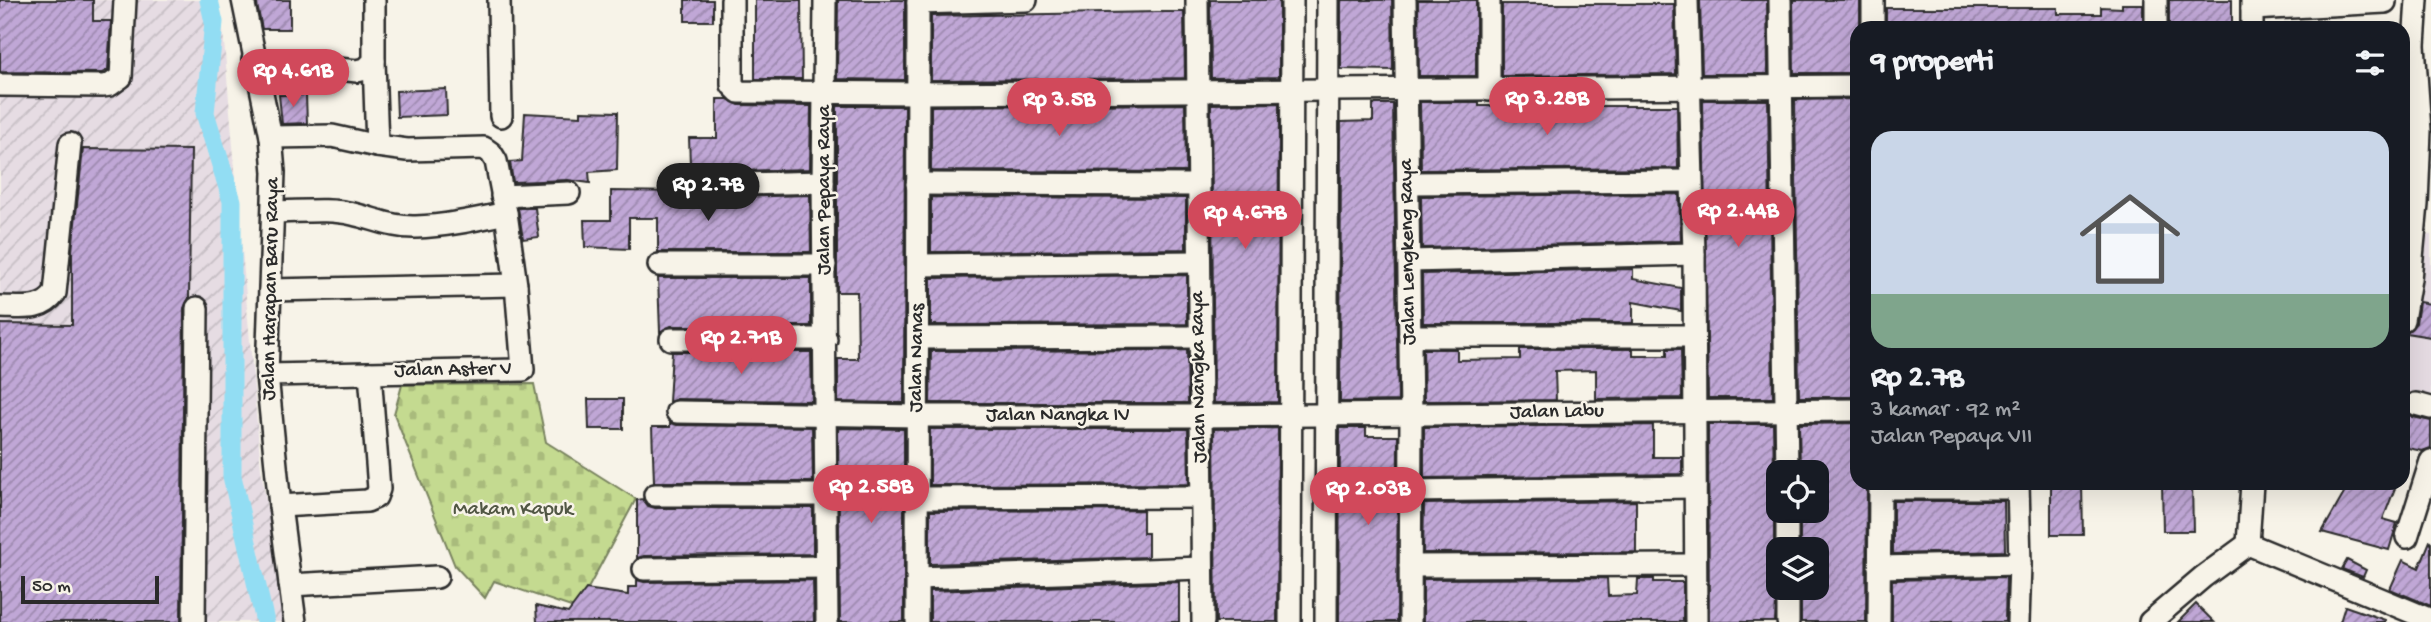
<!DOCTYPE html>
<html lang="id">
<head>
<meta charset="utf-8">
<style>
  :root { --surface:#171b24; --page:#20242c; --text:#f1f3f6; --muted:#9ea1a6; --accent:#d1495b }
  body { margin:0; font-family:"Gochi Hand",sans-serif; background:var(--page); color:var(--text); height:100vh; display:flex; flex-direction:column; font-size:26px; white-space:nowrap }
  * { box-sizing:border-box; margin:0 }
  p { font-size:23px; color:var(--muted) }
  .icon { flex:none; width:38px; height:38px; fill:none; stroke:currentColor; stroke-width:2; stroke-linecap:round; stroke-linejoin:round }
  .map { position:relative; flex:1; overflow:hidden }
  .details { position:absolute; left:1850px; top:21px; width:560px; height:469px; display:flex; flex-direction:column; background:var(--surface); border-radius:21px; box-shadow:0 7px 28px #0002 }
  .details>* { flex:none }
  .tools { position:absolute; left:1766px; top:460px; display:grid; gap:14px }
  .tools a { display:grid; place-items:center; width:63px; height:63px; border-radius:14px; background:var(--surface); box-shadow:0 7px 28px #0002; font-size:35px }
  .scale { position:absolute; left:21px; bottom:18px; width:138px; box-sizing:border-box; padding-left:7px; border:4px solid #2b2b2b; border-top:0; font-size:19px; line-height:24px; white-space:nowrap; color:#2b2b2b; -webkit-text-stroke:5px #f7f3e8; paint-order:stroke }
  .price { position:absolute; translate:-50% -60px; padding:0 16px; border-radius:24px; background:var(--accent); color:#fff; font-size:23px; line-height:46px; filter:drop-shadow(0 2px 4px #0008) }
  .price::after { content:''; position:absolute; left:50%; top:42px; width:21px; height:16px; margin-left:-10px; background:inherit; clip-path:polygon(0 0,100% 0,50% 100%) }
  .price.current { background:#222; color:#fff }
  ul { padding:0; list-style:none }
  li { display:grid; align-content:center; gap:14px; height:371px; padding:0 21px }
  li span { display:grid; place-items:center; height:217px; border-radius:21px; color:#555 }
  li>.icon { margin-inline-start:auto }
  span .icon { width:126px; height:126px; fill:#fffc; stroke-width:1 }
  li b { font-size:30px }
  h2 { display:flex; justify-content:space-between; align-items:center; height:84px; padding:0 21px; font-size:30px }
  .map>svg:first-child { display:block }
  .built { fill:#e6dce3 }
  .industrial { fill:url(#industrial-furrows) }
  .cemetery { fill:url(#cemetery-stones); stroke:#78825e; stroke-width:2 }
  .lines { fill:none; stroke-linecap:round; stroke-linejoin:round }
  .canal { stroke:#92ddf3; stroke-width:19 }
  .building { fill:url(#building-hatch); stroke:#2b2b2b; stroke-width:2 }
  .minor-casing { stroke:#2b2b2b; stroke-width:26 }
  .minor { stroke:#f7f3e8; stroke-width:21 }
  .labels { text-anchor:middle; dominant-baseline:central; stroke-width:5; stroke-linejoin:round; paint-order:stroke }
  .street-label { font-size:21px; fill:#2b2b2b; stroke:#f7f3e8 }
  .park-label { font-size:21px; fill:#515744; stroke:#f7f3e8 }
</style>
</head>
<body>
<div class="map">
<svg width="2431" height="622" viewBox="0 0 2431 622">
  <defs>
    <pattern id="industrial-furrows" width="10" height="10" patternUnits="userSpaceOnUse" patternTransform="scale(1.75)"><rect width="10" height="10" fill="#e6dce3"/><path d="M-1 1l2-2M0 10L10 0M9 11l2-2" fill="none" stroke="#c5bdc3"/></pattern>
    <pattern id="cemetery-stones" width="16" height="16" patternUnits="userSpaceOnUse" patternTransform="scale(1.75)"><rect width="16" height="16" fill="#c4da90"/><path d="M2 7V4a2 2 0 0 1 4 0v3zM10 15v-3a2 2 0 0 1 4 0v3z" fill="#a9bb7c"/></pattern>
    <pattern id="building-hatch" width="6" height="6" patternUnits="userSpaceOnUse" patternTransform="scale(1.75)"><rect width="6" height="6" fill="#c0a7d6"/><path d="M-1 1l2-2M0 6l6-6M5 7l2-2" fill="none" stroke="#9c88ae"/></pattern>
  </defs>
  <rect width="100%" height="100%" fill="#f7f3e8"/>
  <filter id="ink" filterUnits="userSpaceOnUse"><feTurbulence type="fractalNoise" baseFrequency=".0143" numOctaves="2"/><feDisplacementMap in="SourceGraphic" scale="14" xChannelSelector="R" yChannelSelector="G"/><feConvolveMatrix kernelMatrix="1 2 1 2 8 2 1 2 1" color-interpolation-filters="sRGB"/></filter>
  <g filter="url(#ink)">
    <path class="built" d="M2405 231 2431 235V412L2403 404Z"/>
    <path class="industrial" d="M0 0H213L222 19 261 469 285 622H0Z"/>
    <path class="cemetery" d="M534 384 546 442 636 499 577 609 494 581 485 598 455 566 394 414 402 385Z"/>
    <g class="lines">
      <path class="canal" d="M209 0 214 22 205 113 232 201V476L265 622"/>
    </g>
    <g class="building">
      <path d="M0 0H93V21H111L108 70 102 73 0 72Z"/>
      <path d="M256 0H290V29H262Z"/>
      <rect x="685" y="0" width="28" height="21"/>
      <path d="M755 0H801L802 79H755Z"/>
      <path d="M838 0H905V80L837 79Z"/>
      <path d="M1210 0H1279V77L1211 78Z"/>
      <path d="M1341 0H1392L1393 70 1341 69Z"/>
      <path d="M1418 0H1476V76H1419Z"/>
      <path d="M1700 0H1767L1768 74H1702Z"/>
      <path d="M1793 0H1860V28H1857V73H1794Z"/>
      <rect x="2169" y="0" width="63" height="28"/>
      <path d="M1502 4H1674L1676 74 1502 76Z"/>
      <path d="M2122 4H2143V28H1886V8H2058V14H2101V7L2122 8Z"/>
      <path d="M1158 12H1184L1185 78 931 80V16Z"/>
      <path d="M446 89 447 115 397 117 396 91Z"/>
      <path d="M279 95H306L307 123 282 124Z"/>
      <path d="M717 99H728L739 105 811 106 810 169 705 172V163L690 164 689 138H717Z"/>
      <path d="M1857 99V397H1799L1795 100Z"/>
      <path d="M1703 100H1768L1773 398H1708Z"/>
      <path d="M1420 102H1479V106H1677L1678 168 1421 170Z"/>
      <path d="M1279 103 1278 402 1214 403 1211 104Z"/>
      <path d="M1185 104 1186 172 931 171V106Z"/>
      <path d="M1373 104H1393L1398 401 1340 402 1341 122 1373 121Z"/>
      <path d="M837 106H905L904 403 838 402V359H858L857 292H837Z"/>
      <path d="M581 111 618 112 617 170 589 172 590 183 568 180 513 182 510 162 522 161 525 113 581 116Z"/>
      <path d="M83 149 191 150 189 298 184 308 181 622H0V324L72 325V251Z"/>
      <path d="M611 191 685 192 696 198 810 195 811 252H658V218H629V249L585 247 584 220H611Z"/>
      <path d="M1679 194 1681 241 1422 248 1421 196Z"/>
      <path d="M931 197 1186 198V249L931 252Z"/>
      <path d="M518 208H535L539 237 523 239Z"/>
      <path d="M1633 269V279L1681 288V311L1633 302V323H1423L1422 274Z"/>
      <path d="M1187 275V324L931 325V278Z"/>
      <path d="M658 278H811V326H671L660 332Z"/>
      <path d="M2419 302 2431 304V337L2406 333 2416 323Z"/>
      <path d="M1423 349H1457V360L1520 359V349H1633V356H1667V349H1681L1682 398 1596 399V370L1555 371 1556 400 1424 401Z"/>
      <path d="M1187 350 1188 403H930L931 351Z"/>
      <path d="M672 352H811L812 401 677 399 669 402Z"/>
      <path d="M588 399H623V429H589Z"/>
      <path d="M2403 409 2413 417 2431 421V448L2422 451 2403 447Z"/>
      <path d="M670 423 677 425 812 427 813 482H654L652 427H670Z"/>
      <path d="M1857 423V483H1867L1866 622H1801V590H1816V550H1800V511H1816V469H1800L1799 424Z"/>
      <path d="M1708 424H1773L1774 472 1778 481V502L1774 511V550L1778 559 1775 622H1709Z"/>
      <path d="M1653 425V457H1682V474L1424 478V427Z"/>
      <path d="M838 428 904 429V622H840Z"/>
      <path d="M1278 428 1277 622H1216L1214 429Z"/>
      <path d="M1340 428H1366V436H1398L1397 622H1339Z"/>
      <path d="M930 429H1188L1189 484 930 485Z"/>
      <path d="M2051 483H2082L2083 535H2051Z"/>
      <path d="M2162 483H2192L2193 531H2163Z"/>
      <path d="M2350 483H2397L2383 519 2397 523 2389 550 2322 532Z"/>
      <path d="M643 499 648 506 655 508H813V554L644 556 637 558V500Z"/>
      <path d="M1636 501V552L1423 553 1424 504Z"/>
      <path d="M1893 501H2004L2005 551 1893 554Z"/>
      <path d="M1143 510V533H1148V557L930 564V511Z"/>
      <path d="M2430 541 2431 542V606L2390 589 2403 560 2419 568Z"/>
      <path d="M2347 560 2366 570 2363 577 2342 569Z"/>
      <path d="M2006 577 2005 622H1892V580Z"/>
      <path d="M1607 578 1608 596 1637 595 1638 579H1654V582H1683V622H1423V579Z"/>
      <path d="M637 580 644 582 813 580 814 622H537L536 606 568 613 586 589 628 595V587H637Z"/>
      <path d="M1179 582V622H930V591Z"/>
      <path d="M2196 604 2214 622H2178Z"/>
      <path d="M2345 606 2385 620V622H2340Z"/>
    </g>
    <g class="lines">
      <g class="minor-casing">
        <g id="minor">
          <path d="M243 0 271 137 274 172 267 375 280 506 295 622"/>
          <path d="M499 0 501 116"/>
          <path d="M732 0V85L739 92 918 93 1857 86"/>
          <path d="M825 0 823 182 827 622"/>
          <path d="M1197 0 1203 622"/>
          <path d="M1405 0 1411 415 1410 622"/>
          <path d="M1489 0V90"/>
          <path d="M1687 0 1694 254 1696 622"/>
          <path d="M1780 0 1787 472"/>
          <path d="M2156 0V28"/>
          <path d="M918 3 1026 0"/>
          <path d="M2252 9 2385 2"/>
          <path d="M1873 28V0"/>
          <path d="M2252 28V0"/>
          <path d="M253 60 357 71 366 69 374 61V0"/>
          <path d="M374 61 377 146"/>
          <path d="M0 85 103 86 110 85 121 77 125 0"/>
          <path d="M1409 183 1691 181"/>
          <path d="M917 184 1198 185"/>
          <path d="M696 185 823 182"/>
          <path d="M502 196 569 193"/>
          <path d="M273 212C299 212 328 208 353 214 375 219 394 228 416 227 446 226 477 219 506 213"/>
          <path d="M1409 261 1694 254"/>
          <path d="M659 265H825"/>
          <path d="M919 265 1199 262"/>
          <path d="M270 290 516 285"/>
          <path d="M0 307C21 307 42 312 55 293L70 144"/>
          <path d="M2403 320 2410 279 2417 204 2420 131 2414 45 2417 0"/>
          <path d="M1410 336H1693"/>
          <path d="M918 338 1200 337"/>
          <path d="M671 339H826"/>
          <path d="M267 375 523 370 516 285 506 213 496 161 491 153 484 148 407 150 377 146 332 136 271 137"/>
          <path d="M2416 404 2431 408"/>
          <path d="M677 412 917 416H1201L1857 410"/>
          <path d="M2018 483 2020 564 2018 622"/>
          <path d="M1880 488H2018"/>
          <path d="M1410 491 1695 487"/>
          <path d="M655 495H826"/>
          <path d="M918 498 1201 497"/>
          <path d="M280 506 367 501 376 497 379 489 370 373"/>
          <path d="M1787 511V550"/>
          <path d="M2407 537 2431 461"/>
          <path d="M2248 544 2431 620"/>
          <path d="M2248 544 2252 483"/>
          <path d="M1410 566 1695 565"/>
          <path d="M1879 567 2020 564"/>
          <path d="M644 569 826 567"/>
          <path d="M918 578 1202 568"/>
          <path d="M290 585 437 577"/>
          <path d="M1788 588V622"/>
          <path d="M194 622 197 308"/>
          <path d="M917 622 918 0"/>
          <path d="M1290 622 1292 0"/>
          <path d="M1326 622 1328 0"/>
          <path d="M1879 622 1880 483"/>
          <path d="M2150 622 2203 577 2248 544"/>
        </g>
      </g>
      <use href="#minor" class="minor"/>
    </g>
  </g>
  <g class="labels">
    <g class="street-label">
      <text transform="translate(825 190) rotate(-90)">Jalan Pepaya Raya</text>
      <text transform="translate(1409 252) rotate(-91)">Jalan Lengkeng Raya</text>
      <text transform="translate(272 289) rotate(-89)">Jalan Harapan Baru Raya</text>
      <text transform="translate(918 358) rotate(-89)">Jalan Nanas</text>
      <text transform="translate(453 371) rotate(-1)">Jalan Aster V</text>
      <text transform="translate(1200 377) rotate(-91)">Jalan Nangka Raya</text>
      <text transform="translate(1557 413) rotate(-1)">Jalan Labu</text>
      <text x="1058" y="416">Jalan Nangka IV</text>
    </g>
    <g class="park-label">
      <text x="513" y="510">Makam Kapuk</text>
    </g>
  </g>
</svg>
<div class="tools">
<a><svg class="icon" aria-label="locate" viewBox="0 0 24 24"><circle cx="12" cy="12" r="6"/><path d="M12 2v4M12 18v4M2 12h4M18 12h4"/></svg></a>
<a><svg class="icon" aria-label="layers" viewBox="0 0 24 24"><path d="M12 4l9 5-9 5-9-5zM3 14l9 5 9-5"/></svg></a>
</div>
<div class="scale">50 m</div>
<b class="price" style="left:293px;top:109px">Rp 4.61B</b>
<b class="price" style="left:1547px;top:137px">Rp 3.28B</b>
<b class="price" style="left:1059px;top:138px">Rp 3.5B</b>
<b class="price current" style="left:708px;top:223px">Rp 2.7B</b>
<b class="price" style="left:1738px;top:249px">Rp 2.44B</b>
<b class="price" style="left:1245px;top:251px">Rp 4.67B</b>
<b class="price" style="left:741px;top:376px">Rp 2.71B</b>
<b class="price" style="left:871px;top:525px">Rp 2.58B</b>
<b class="price" style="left:1368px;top:527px">Rp 2.03B</b>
<section class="details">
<h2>9 properti<svg class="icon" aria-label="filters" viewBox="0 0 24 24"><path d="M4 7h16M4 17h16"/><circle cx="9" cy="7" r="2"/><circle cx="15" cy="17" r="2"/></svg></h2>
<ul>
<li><span style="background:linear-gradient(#c9d6e8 75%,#7fa58c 0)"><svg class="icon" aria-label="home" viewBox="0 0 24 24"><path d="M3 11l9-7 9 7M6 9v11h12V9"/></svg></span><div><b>Rp 2.7B</b><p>3 kamar · 92 m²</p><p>Jalan Pepaya VII</p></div></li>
</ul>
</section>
</div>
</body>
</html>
